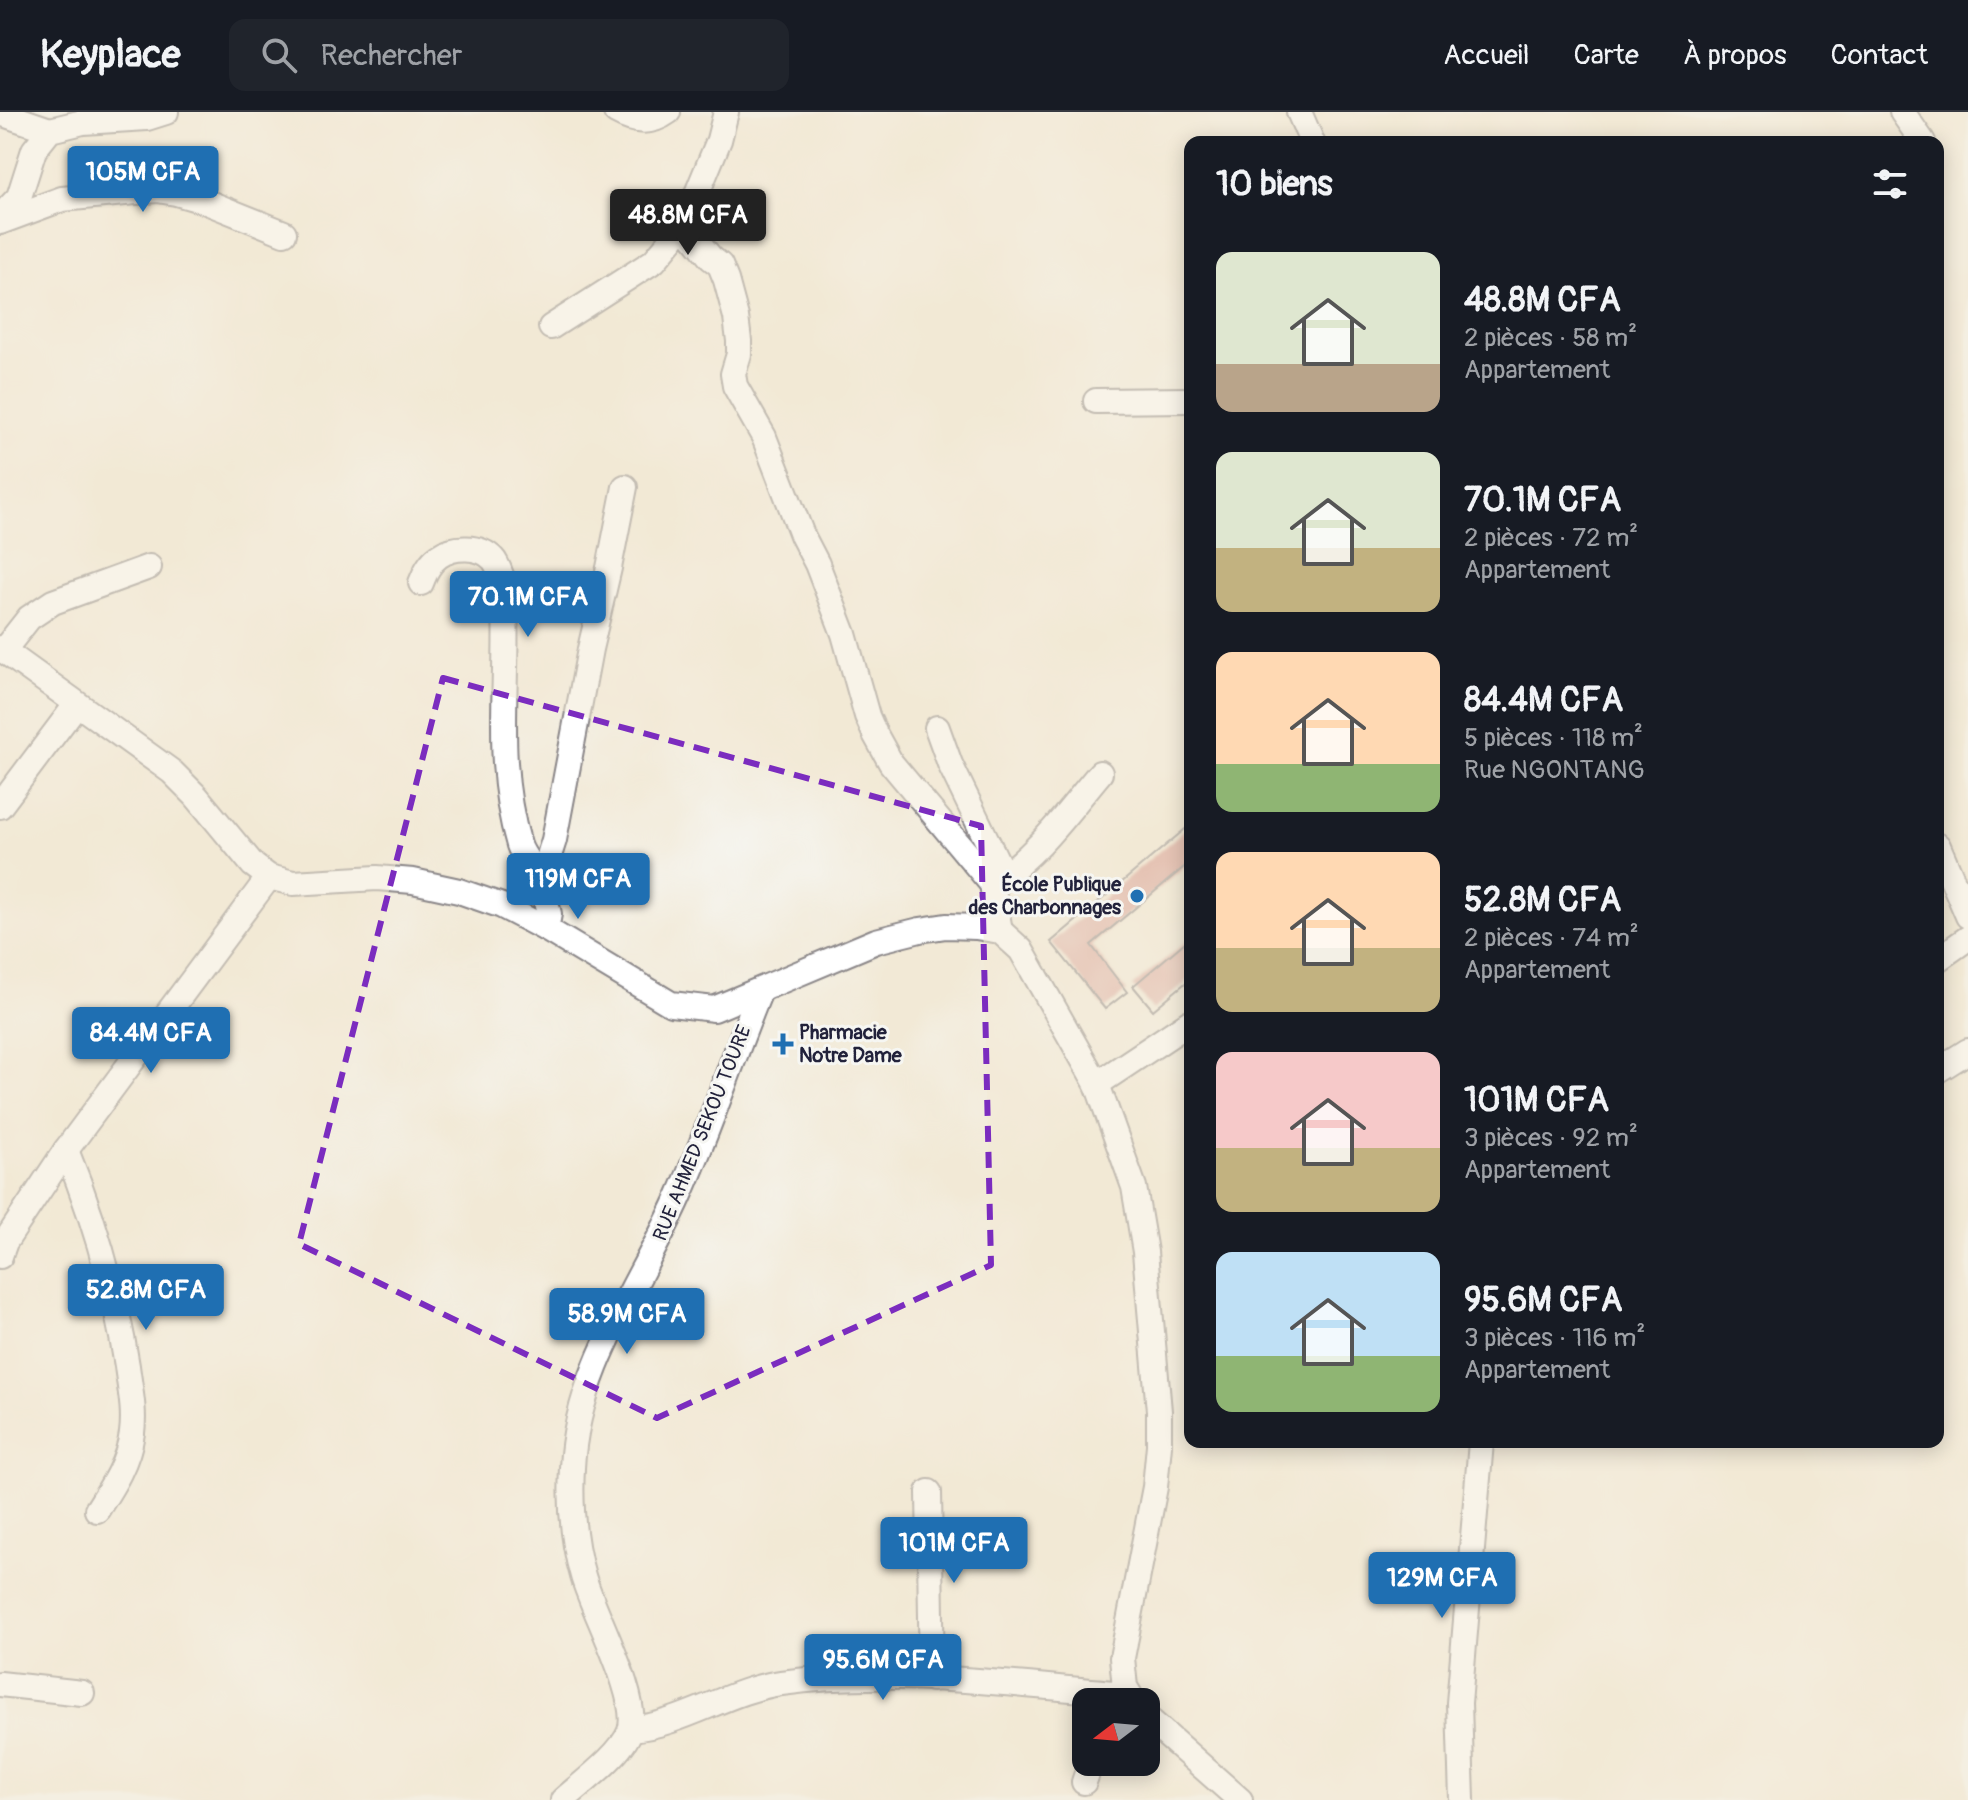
<!DOCTYPE html>
<html lang="fr">
<head>
<meta charset="utf-8">
<style>
  :root { --surface:#171b24; --page:#20242c; --text:#f1f3f6; --muted:#9ea1a6; --line:#363941; --accent:#1f6fb2 }
  body { margin:0; font-family:Pangolin,sans-serif; background:var(--page); color:var(--text); height:100vh; display:flex; flex-direction:column; font-size:30px; white-space:nowrap }
  * { box-sizing:border-box; margin:0 }
  p { font-size:26px; color:var(--muted) }
  .icon { flex:none; width:44px; height:44px; fill:none; stroke:currentColor; stroke-width:2; stroke-linecap:round; stroke-linejoin:round }
  .map { position:relative; flex:1; overflow:hidden }
  .details { position:absolute; left:1184px; top:24px; width:760px; height:1312px; display:flex; flex-direction:column; background:var(--surface); border-radius:16px; box-shadow:0 4px 20px #0003 }
  .details>* { flex:none }
  .needle { width:52px; rotate:254deg }
  .fabs { position:absolute; left:1072px; top:1576px; display:grid; gap:16px }
  .fabs a { display:grid; place-items:center; width:88px; height:88px; border-radius:16px; background:var(--surface); box-shadow:0 4px 20px #0003; font-size:40px }
  .price { position:absolute; translate:-50% -68px; padding:0 18px; border-radius:8px; background:var(--accent); color:#fff; font-size:26px; line-height:52px; filter:drop-shadow(0 2px 4px #0008) }
  .price::after { content:''; position:absolute; left:50%; top:48px; width:24px; height:18px; margin-left:-12px; background:inherit; clip-path:polygon(0 0,100% 0,50% 100%) }
  .price.on { background:#222; color:#fff }
  ul { padding:0; list-style:none }
  li { display:flex; align-items:center; gap:24px; height:200px; padding:0 32px }
  li span { display:grid; place-items:center; flex:none; width:224px; height:160px; border-radius:16px; color:#555 }
  li>.icon { margin-inline-start:auto }
  span .icon { width:96px; height:96px; fill:#fffc; stroke-width:1 }
  li b { font-size:34px }
  h2 { display:flex; justify-content:space-between; align-items:center; height:96px; padding:0 32px; font-size:34px }
  header { display:flex; align-items:center; gap:48px; box-sizing:border-box; height:112px; padding:0 40px; background:var(--surface); border-bottom:2px solid var(--line) }
  header strong { font-size:38px }
  nav { display:flex; gap:44px; margin-inline-start:auto; font-size:28px }
  .search { width:560px; height:72px; background:var(--page); display:flex; align-items:center; gap:20px; box-sizing:border-box; padding:0 28px; border-radius:16px; color:var(--muted); font-size:30px }
  .map>svg:first-child { display:block }
  .building { fill:#d6958c }
  .lines { fill:none; stroke-linecap:round; stroke-linejoin:round }
  .minor-casing { stroke:#8a8688; stroke-width:28 }
  .minor { stroke:#fff; stroke-width:24 }
  .marked { fill:none; stroke:#7b2cbf; stroke-width:6; stroke-dasharray:16 10; stroke-linejoin:round }
  .poi-dot { fill:#1f6fb2; stroke:#f6f6f2; stroke-width:3 }
  .labels { text-anchor:middle; dominant-baseline:central; stroke-width:6; stroke-linejoin:round; paint-order:stroke }
  .poi-label { font-size:20px; font-weight:bold; fill:#22223b; stroke:#f6f6f2; text-anchor:end }
  .street-label { font-size:20px; fill:#22223b; stroke:#f6f6f2 }
</style>
</head>
<body>
<header>
<strong>Keyplace</strong>
<div class="search"><svg class="icon" aria-label="search" viewBox="0 0 24 24"><circle cx="10" cy="10" r="6"/><path d="M15 15l6 6"/></svg>Rechercher</div>
<nav><a>Accueil</a><a>Carte</a><a>À propos</a><a>Contact</a></nav>
</header>
<div class="map">
<svg width="1968" height="1688" viewBox="0 0 1968 1688">
  <rect width="100%" height="100%" fill="#f6f6f2"/>
  <filter id="ink" filterUnits="userSpaceOnUse"><feTurbulence type="fractalNoise" baseFrequency=".0125" numOctaves="2"/><feDisplacementMap in="SourceGraphic" scale="16" xChannelSelector="R" yChannelSelector="G"/><feConvolveMatrix kernelMatrix="1 2 1 2 8 2 1 2 1" color-interpolation-filters="sRGB"/></filter>
  <filter id="wash" filterUnits="userSpaceOnUse"><feTurbulence type="fractalNoise" baseFrequency=".006" numOctaves="4" result="noise"/><feDisplacementMap in="SourceGraphic" scale="32" xChannelSelector="R" yChannelSelector="G"/><feGaussianBlur stdDeviation="1.8" result="paint"/><feColorMatrix in="noise" values="0 0 0 0 0 0 0 0 0 0 0 0 0 0 0 0 0 1.4 0 .05"/><feComposite in="paint" operator="in"/></filter>
  <g filter="url(#wash)">
    <rect width="100%" height="100%" fill="#f2e9d6"/>
    <g id="blocks">
      <g class="building">
        <path d="M1190 713V750L1091 833 1127 880 1105 897 1051 830Z"/>
        <path d="M1190 826V867L1153 898 1133 874Z"/>
      </g>
    </g>
  </g>
  <g filter="url(#ink)">
    <use href="#blocks" fill-opacity="0" stroke="#8a8688" stroke-width="2"/>
    <g class="lines">
      <g class="minor-casing">
        <g id="minor">
          <path d="M616 0C634 10 650 13 668 0"/>
          <path d="M1299 0 1312 30"/>
          <path d="M1902 0 1923 30"/>
          <path d="M0 1 50 18"/>
          <path d="M0 105 19 85 34 38 50 18 83 10 147 6 166 0"/>
          <path d="M0 110 62 87 157 78 176 81 204 89 284 121"/>
          <path d="M684 113 711 146 720 153 726 168 736 205 739 229V242L733 262 735 274 764 325 802 423 817 452 844 522 867 604 875 622 891 651 992 772 1000 819"/>
          <path d="M551 215 654 149 684 113 719 28 726 0"/>
          <path d="M1096 289 1190 288"/>
          <path d="M421 471C425 461 429 451 439 444 453 434 480 433 493 447 498 452 501 464 504 471 511 561 492 643 519 733 523 746 535 756 541 769"/>
          <path d="M0 536 172 660 196 684 253 753 269 765 293 771 377 766 413 769 459 779 502 794 546 817 671 892 714 897 876 829 920 818 946 814 976 815 1000 819 1021 838 1097 972 1134 1075 1145 1140 1159 1299V1333L1155 1375 1122 1546 1125 1575 1134 1590"/>
          <path d="M3 539 29 506 53 490 149 455"/>
          <path d="M937 616 950 652 1004 764"/>
          <path d="M0 694 76 593"/>
          <path d="M1938 734 1968 804"/>
          <path d="M993 771C1037 744 1068 699 1100 661"/>
          <path d="M546 817 549 802 541 769 554 728 590 537 609 456 625 375"/>
          <path d="M1938 847 1968 826"/>
          <path d="M1938 958 1968 939"/>
          <path d="M1097 972 1190 910"/>
          <path d="M66 1038C95 1109 115 1178 127 1254 130 1278 135 1297 132 1321 128 1350 113 1373 97 1398"/>
          <path d="M0 1144 5 1130 66 1038 269 765"/>
          <path d="M929 1380 932 1567"/>
          <path d="M0 1572 82 1581"/>
          <path d="M1146 1605 1240 1688"/>
          <path d="M631 1617C685 1612 728 1578 781 1571 892 1556 1005 1572 1116 1581L1125 1575"/>
          <path d="M1084 1670 1091 1650"/>
          <path d="M563 1688C581 1672 622 1642 630 1619 641 1587 593 1500 583 1464 573 1430 570 1392 572 1356 576 1257 641 1171 680 1083 710 1016 732 947 760 879"/>
          <path d="M1462 1688 1459 1591 1481 1330"/>
        </g>
      </g>
      <use href="#minor" class="minor"/>
    </g>
  </g>
  <path d="M0 0H1968V1688H0ZM443 566 981 714 991 1153 657 1306 299 1132Z" fill="#f2e9d6" fill-opacity=".55" fill-rule="evenodd"/>
  <path class="marked" d="M443 566 981 714 991 1153 657 1306 299 1132Z"/>
  <g class="poi-dot">
    <circle cx="1137" cy="784" r="8"/>
    <path d="M779 920h8v8h8v8h-8v8h-8v-8h-8v-8h8z"/>
  </g>
  <g class="labels">
    <g class="poi-label">
      <text x="1121" y="772">École Publique<tspan x="1121" dy="23">des Charbonnages</tspan></text>
      <text x="799" y="920" text-anchor="start">Pharmacie<tspan x="799" dy="23">Notre Dame</tspan></text>
    </g>
    <g class="street-label">
      <text transform="translate(702 1021) rotate(-68)">RUE AHMED SEKOU TOURE</text>
    </g>
  </g>
</svg>
<div class="fabs">
<a><svg class="needle" viewBox="-14 -14 28 28"><path d="M0-13l5 13h-10z" fill="#e53935"/><path d="M0 13l5-13h-10z" fill="#9ea1a6"/></svg></a>
</div>
<b class="price" style="left:143px;top:102px">105M CFA</b>
<b class="price on" style="left:688px;top:145px">48.8M CFA</b>
<b class="price" style="left:528px;top:527px">70.1M CFA</b>
<b class="price" style="left:578px;top:809px">119M CFA</b>
<b class="price" style="left:151px;top:963px">84.4M CFA</b>
<b class="price" style="left:146px;top:1220px">52.8M CFA</b>
<b class="price" style="left:627px;top:1244px">58.9M CFA</b>
<b class="price" style="left:954px;top:1473px">101M CFA</b>
<b class="price" style="left:1442px;top:1508px">129M CFA</b>
<b class="price" style="left:883px;top:1590px">95.6M CFA</b>
<section class="details">
<h2>10 biens<svg class="icon" aria-label="filters" viewBox="0 0 24 24"><path d="M4 7h16M4 17h16"/><circle cx="9" cy="7" r="2"/><circle cx="15" cy="17" r="2"/></svg></h2>
<ul>
<li><span style="background:linear-gradient(#dfe7d0 70%,#b9a48a 0)"><svg class="icon" aria-label="home" viewBox="0 0 24 24"><path d="M3 11l9-7 9 7M6 9v11h12V9"/></svg></span><div><b>48.8M CFA</b><p>2 pièces · 58 m²</p><p>Appartement</p></div></li>
<li><span style="background:linear-gradient(#dfe7d0 60%,#c2b280 0)"><svg class="icon" aria-label="home" viewBox="0 0 24 24"><path d="M3 11l9-7 9 7M6 9v11h12V9"/></svg></span><div><b>70.1M CFA</b><p>2 pièces · 72 m²</p><p>Appartement</p></div></li>
<li><span style="background:linear-gradient(#ffd9b3 70%,#8fb573 0)"><svg class="icon" aria-label="home" viewBox="0 0 24 24"><path d="M3 11l9-7 9 7M6 9v11h12V9"/></svg></span><div><b>84.4M CFA</b><p>5 pièces · 118 m²</p><p>Rue NGONTANG</p></div></li>
<li><span style="background:linear-gradient(#ffd9b3 60%,#c2b280 0)"><svg class="icon" aria-label="home" viewBox="0 0 24 24"><path d="M3 11l9-7 9 7M6 9v11h12V9"/></svg></span><div><b>52.8M CFA</b><p>2 pièces · 74 m²</p><p>Appartement</p></div></li>
<li><span style="background:linear-gradient(#f6c9c9 60%,#c2b280 0)"><svg class="icon" aria-label="home" viewBox="0 0 24 24"><path d="M3 11l9-7 9 7M6 9v11h12V9"/></svg></span><div><b>101M CFA</b><p>3 pièces · 92 m²</p><p>Appartement</p></div></li>
<li><span style="background:linear-gradient(#bfe0f5 65%,#8fb573 0)"><svg class="icon" aria-label="home" viewBox="0 0 24 24"><path d="M3 11l9-7 9 7M6 9v11h12V9"/></svg></span><div><b>95.6M CFA</b><p>3 pièces · 116 m²</p><p>Appartement</p></div></li>
</ul>
</section>
</div>
</body>
</html>
